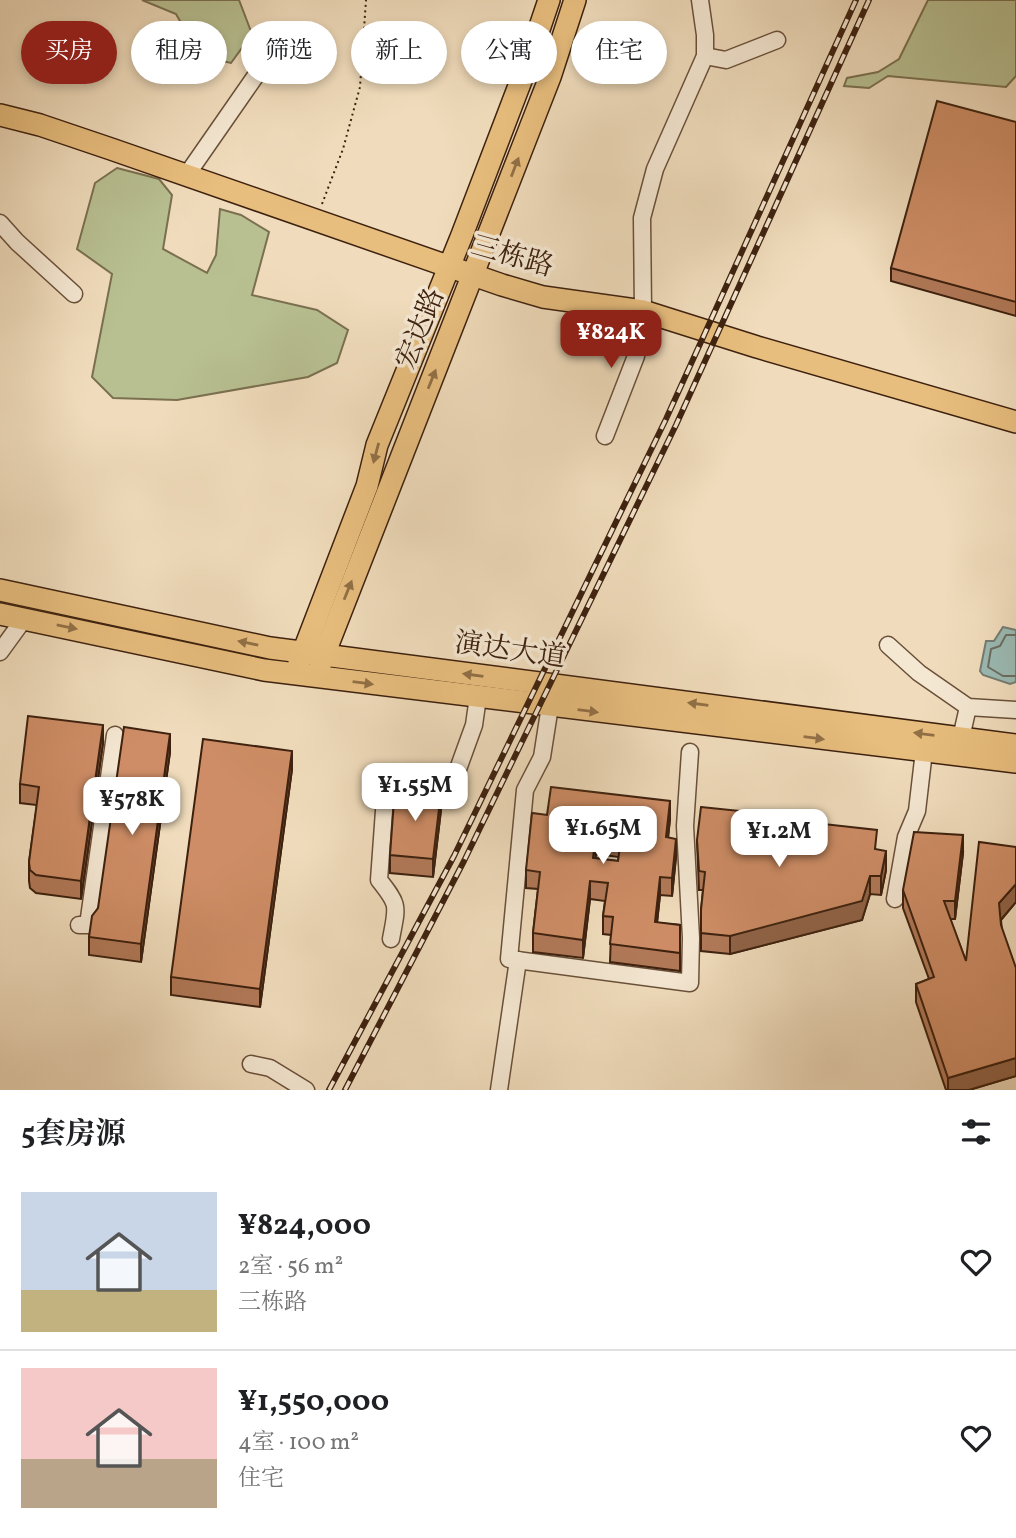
<!DOCTYPE html>
<html lang="zh">
<head>
<meta charset="utf-8">
<style>
  :root { --surface:#fff; --page:#f2f2f2; --text:#202124; --muted:#757577; --line:#e0e0e0; --accent:#8f2418 }
  body { margin:0; font-family:Vollkorn,"Noto Serif SC",serif; background:var(--page); color:var(--text); height:100vh; display:flex; flex-direction:column; font-size:26px; white-space:nowrap }
  * { box-sizing:border-box; margin:0 }
  p { font-size:23px; color:var(--muted) }
  .icon { flex:none; width:38px; height:38px; fill:none; stroke:currentColor; stroke-width:2; stroke-linecap:round; stroke-linejoin:round }
  .map { position:relative; height:1090px; overflow:hidden }
  .side { display:flex; flex-direction:column; background:var(--surface); flex:1 }
  .side>* { flex:none }
  .banner { position:absolute; left:21px; top:21px; width:975px; height:63px; display:flex; gap:14px }
  .price { position:absolute; translate:-50% -60px; padding:0 16px; border-radius:14px; background:#fff; color:#222; font-size:23px; line-height:46px; filter:drop-shadow(0 2px 4px #0008) }
  .price::after { content:''; position:absolute; left:50%; top:42px; width:21px; height:16px; margin-left:-10px; background:inherit; clip-path:polygon(0 0,100% 0,50% 100%) }
  .price.selected { background:var(--accent); color:#fff }
  ul { padding:0; list-style:none }
  li { display:flex; align-items:center; gap:21px; height:175px; padding:0 21px }
  li+li { border-top:2px solid var(--line) }
  li span { display:grid; place-items:center; flex:none; width:196px; height:140px; border-radius:0px; color:#555 }
  li>.icon { margin-inline-start:auto }
  span .icon { width:84px; height:84px; fill:#fffc; stroke-width:1 }
  li b { font-size:30px }
  h2 { display:flex; justify-content:space-between; align-items:center; height:84px; padding:0 21px; font-size:30px }
  .pill { padding:0 24px; border-radius:32px; background:var(--surface); box-shadow:0 4px 10px #0003; font-size:24px; line-height:63px }
  .pill.selected { background:var(--accent); color:#fff }
  .map>svg:first-child { display:block }
  .green { fill:#b8c092; stroke:#7a7050; stroke-width:2 }
  .water { fill:#9bbbb5; stroke:#757d73; stroke-width:2 }
  .lines { fill:none; stroke-linecap:round; stroke-linejoin:round }
  .shore { stroke:#6c6e62; stroke-width:2 }
  .minor-casing { stroke:#6a503a; stroke-width:19 }
  .major-casing { stroke:#3d210f; stroke-width:24 }
  .path { stroke:#3d210f; stroke-width:2; stroke-dasharray:2 3.5; stroke-linecap:butt }
  .minor { stroke:#f5e8d3; stroke-width:16 }
  .major { stroke:#e8be7e; stroke-width:21 }
  .rail-casing { stroke:#3d210f; stroke-width:6 }
  .rail { stroke:#f5e8d3; stroke-width:3.5; stroke-dasharray:10; stroke-linecap:butt }
  .wall { fill:#b17958; stroke:#3d210f; stroke-width:2; fill-rule:evenodd }
  .shaded-wall { fill:#906347; stroke:#3d210f; stroke-width:2 }
  .building { fill:#ce8d66; stroke:#3d210f; stroke-width:2; fill-rule:evenodd }
  .oneway { fill:#927046 }
  .labels { text-anchor:middle; dominant-baseline:central; stroke-width:7; stroke-linejoin:round; paint-order:stroke }
  .street-label { font-size:28px; fill:#3d210f; stroke:#f5e8d3 }
</style>
</head>
<body>
<div class="map">
<svg width="1016" height="1090" viewBox="0 0 1016 1090">
  <rect width="100%" height="100%" fill="#f0dcbc"/>
  <filter id="stains"><feTurbulence type="fractalNoise" baseFrequency=".00286" numOctaves="4"/><feColorMatrix values="0 0 0 0 .2 0 0 0 0 .09 0 0 0 0 .02 0 0 0 .5 -.17"/></filter>
  <radialGradient id="worn" r=".72"><stop offset=".6" stop-color="#630" stop-opacity="0"/><stop offset="1" stop-color="#630" stop-opacity=".3"/></radialGradient>
  <g class="green">
    <path d="M142 0H239L252 34 231 63 200 56 176 14Z"/>
    <path d="M928 0H1016V76L1006 87 888 76 869 88 844 86 847 78 878 72 899 59Z"/>
    <path d="M117 168 159 179 172 195 163 249 207 273 216 255 220 209 241 215 269 232 252 295 317 310 348 330 337 363 308 377 177 400 113 398 92 377 112 274 77 249 95 183Z"/>
  </g>
  <path class="water" d="M1003 627 1016 630V682L1010 684 983 675 980 671 986 641H994Z"/>
  <g class="lines">
    <path class="shore" d="M1016 635H1006L1000 646 991 649 988 667 1003 676H1016"/>
    <g class="minor-casing">
      <g id="minor">
        <path d="M705 56 726 60 777 40"/>
        <path d="M186 176 259 71 276 42"/>
        <path d="M0 223 17 242 74 294"/>
        <path d="M605 436 636 356 643 311 642 218 655 169 705 56V35L700 0"/>
        <path d="M888 645 919 673 968 707 1016 710"/>
        <path d="M0 652 24 619"/>
        <path d="M550 706 542 757 525 790 509 959 690 983 691 938 685 826 690 752"/>
        <path d="M961 738 968 707"/>
        <path d="M895 899 906 837 917 811 924 751"/>
        <path d="M79 925H88L115 735"/>
        <path d="M391 939C397 906 400 906 379 880L385 797 391 788 449 794 474 725 478 697"/>
        <path d="M251 1064 270 1068 306 1090"/>
        <path d="M499 1090 518 960"/>
      </g>
    </g>
    <g class="major-casing">
      <g id="major">
        <path d="M0 115 40 125 111 149 502 285 543 297 643 311 757 347 1016 422"/>
        <path d="M0 590 270 648 1016 745"/>
        <path d="M0 614 264 670 1016 762"/>
        <path d="M299 663 367 486 377 445 462 235 527 65 549 0"/>
        <path d="M320 665 550 77 575 0"/>
      </g>
    </g>
    <path class="path" d="M322 204 343 149 360 87 366 0"/>
    <use href="#minor" class="minor"/>
    <use href="#major" class="major"/>
    <g class="rail-casing">
      <g id="rail">
        <path d="M329 1090 454 856 666 419 856 0"/>
        <path d="M345 1090 464 861 676 425 869 0"/>
      </g>
    </g>
    <use href="#rail" class="rail"/>
  </g>
  <g class="wall">
    <path d="M1016 122V316L891 281V268Z"/>
    <path d="M103 743 81 899 36 893 30 888 29 881V862L37 805 20 803V784Z"/>
    <path d="M170 752 141 962 89 955V937L98 908Z"/>
    <path d="M292 769 260 1007 171 995V977Z"/>
    <path d="M441 810 433 877 390 873V855Z"/>
    <path d="M547 815 670 819 668 838 676 857 672 896 660 895 657 923 680 925V971L610 962 611 935 603 934V916L605 901 590 899 583 958 533 952V933L538 889 526 888V870ZM596 854 619 857 618 861 595 858Z"/>
    <path d="M797 821 877 850 886 870 881 895 870 894 862 920 730 954 701 951V910L703 890H699L697 840Z"/>
    <path d="M1016 847V902L1001 920 1016 1076 969 1090H946L916 1002V984L929 979 903 908V890L963 853 955 919H950L966 961Z"/>
  </g>
  <g class="shaded-wall">
    <path d="M103 725V743L81 899V881Z"/>
    <path d="M170 734V752L141 962V944Z"/>
    <path d="M292 751V769L260 1007V989Z"/>
    <path d="M441 792V810L433 877V859Z"/>
    <path d="M670 801V819L666 856V837Z"/>
    <path d="M963 835V853L955 919V901Z"/>
    <path d="M596 836V854L593 876V858Z"/>
    <path d="M676 839V857L672 896V878Z"/>
    <path d="M886 851V870L881 895V876Z"/>
    <path d="M870 876V894L862 920 730 954V936Z"/>
    <path d="M660 877V895L655 941V922Z"/>
    <path d="M590 881V899L583 958V940Z"/>
    <path d="M1016 884V902L999 922V903Z"/>
    <path d="M1016 1058V1076L969 1090H948V1078Z"/>
  </g>
  <g class="building">
    <path d="M937 101 1016 122V302L891 268Z"/>
    <path d="M28 716 103 725 81 881 36 875 30 870 29 862 39 787 20 784Z"/>
    <path d="M124 727 170 734 141 944 89 937 92 916 98 908Z"/>
    <path d="M203 739 292 751 260 989 171 977Z"/>
    <path d="M395 787 441 792 433 859 390 855Z"/>
    <path d="M551 787 670 801 666 837 676 839 672 878 660 877 655 922 680 925V953L610 944 613 917 603 916 608 883 590 881 583 940 533 933 540 872 526 870 532 813 547 815ZM596 836 621 839 618 861 593 858Z"/>
    <path d="M701 807 797 817 796 821 877 830 875 849 886 851 881 876H870L862 901 730 936 701 933V910L705 872 699 871 697 840Z"/>
    <path d="M914 832 963 835 955 901H944L966 961 979 842 1016 847V884L999 903 1001 925 1016 968V1058L948 1078 916 984 934 977 903 890Z"/>
  </g>
  <defs><path id="oneway-solid" d="M-6-.8H1V-3.2L6.5 0L1 3.2V.8H-6Z" transform="scale(1.75)"/></defs>
  <g class="oneway">
    <use href="#oneway-solid" transform="translate(515 167) rotate(-69)"/>
    <use href="#oneway-solid" transform="translate(432 379) rotate(-68)"/>
    <use href="#oneway-solid" transform="translate(376 453) rotate(105)"/>
    <use href="#oneway-solid" transform="translate(348 590) rotate(-68)"/>
    <use href="#oneway-solid" transform="translate(67 627) rotate(11)"/>
    <use href="#oneway-solid" transform="translate(248 643) rotate(-168)"/>
    <use href="#oneway-solid" transform="translate(473 675) rotate(-172)"/>
    <use href="#oneway-solid" transform="translate(363 683) rotate(7)"/>
    <use href="#oneway-solid" transform="translate(698 704) rotate(-172)"/>
    <use href="#oneway-solid" transform="translate(588 711) rotate(7)"/>
    <use href="#oneway-solid" transform="translate(924 734) rotate(-173)"/>
    <use href="#oneway-solid" transform="translate(814 738) rotate(7)"/>
  </g>
  <g class="labels">
    <g class="street-label">
      <text transform="translate(512 257) rotate(16)">三栋路</text>
      <text transform="translate(421 329) rotate(-68)">宏达路</text>
      <text transform="translate(510 651) rotate(8)">演达大道</text>
    </g>
  </g>
  <rect width="100%" height="100%" filter="url(#stains)"/>
  <rect width="100%" height="100%" fill="url(#worn)"/>
</svg>
<b class="price selected" style="left:611px;top:370px">¥824K</b>
<b class="price" style="left:415px;top:823px">¥1.55M</b>
<b class="price" style="left:132px;top:837px">¥578K</b>
<b class="price" style="left:603px;top:866px">¥1.65M</b>
<b class="price" style="left:779px;top:869px">¥1.2M</b>
<div class="banner">
<a class="pill selected">买房</a>
<a class="pill">租房</a>
<a class="pill">筛选</a>
<a class="pill">新上</a>
<a class="pill">公寓</a>
<a class="pill">住宅</a>
</div>
</div>
<section class="side">
<h2>5套房源<svg class="icon" aria-label="filters" viewBox="0 0 24 24"><path d="M4 7h16M4 17h16"/><circle cx="9" cy="7" r="2"/><circle cx="15" cy="17" r="2"/></svg></h2>
<ul>
<li><span style="background:linear-gradient(#c9d6e8 70%,#c2b280 0)"><svg class="icon" aria-label="home" viewBox="0 0 24 24"><path d="M3 11l9-7 9 7M6 9v11h12V9"/></svg></span><div><b>¥824,000</b><p>2室 · 56 m²</p><p>三栋路</p></div><svg class="icon" aria-label="heart" viewBox="0 0 24 24"><path d="M12 20l-8-8c-3-5 5-10 8-4 3-6 11-1 8 4z"/></svg></li>
<li><span style="background:linear-gradient(#f6c9c9 65%,#b9a48a 0)"><svg class="icon" aria-label="home" viewBox="0 0 24 24"><path d="M3 11l9-7 9 7M6 9v11h12V9"/></svg></span><div><b>¥1,550,000</b><p>4室 · 100 m²</p><p>住宅</p></div><svg class="icon" aria-label="heart" viewBox="0 0 24 24"><path d="M12 20l-8-8c-3-5 5-10 8-4 3-6 11-1 8 4z"/></svg></li>
</ul>
</section>
</body>
</html>
